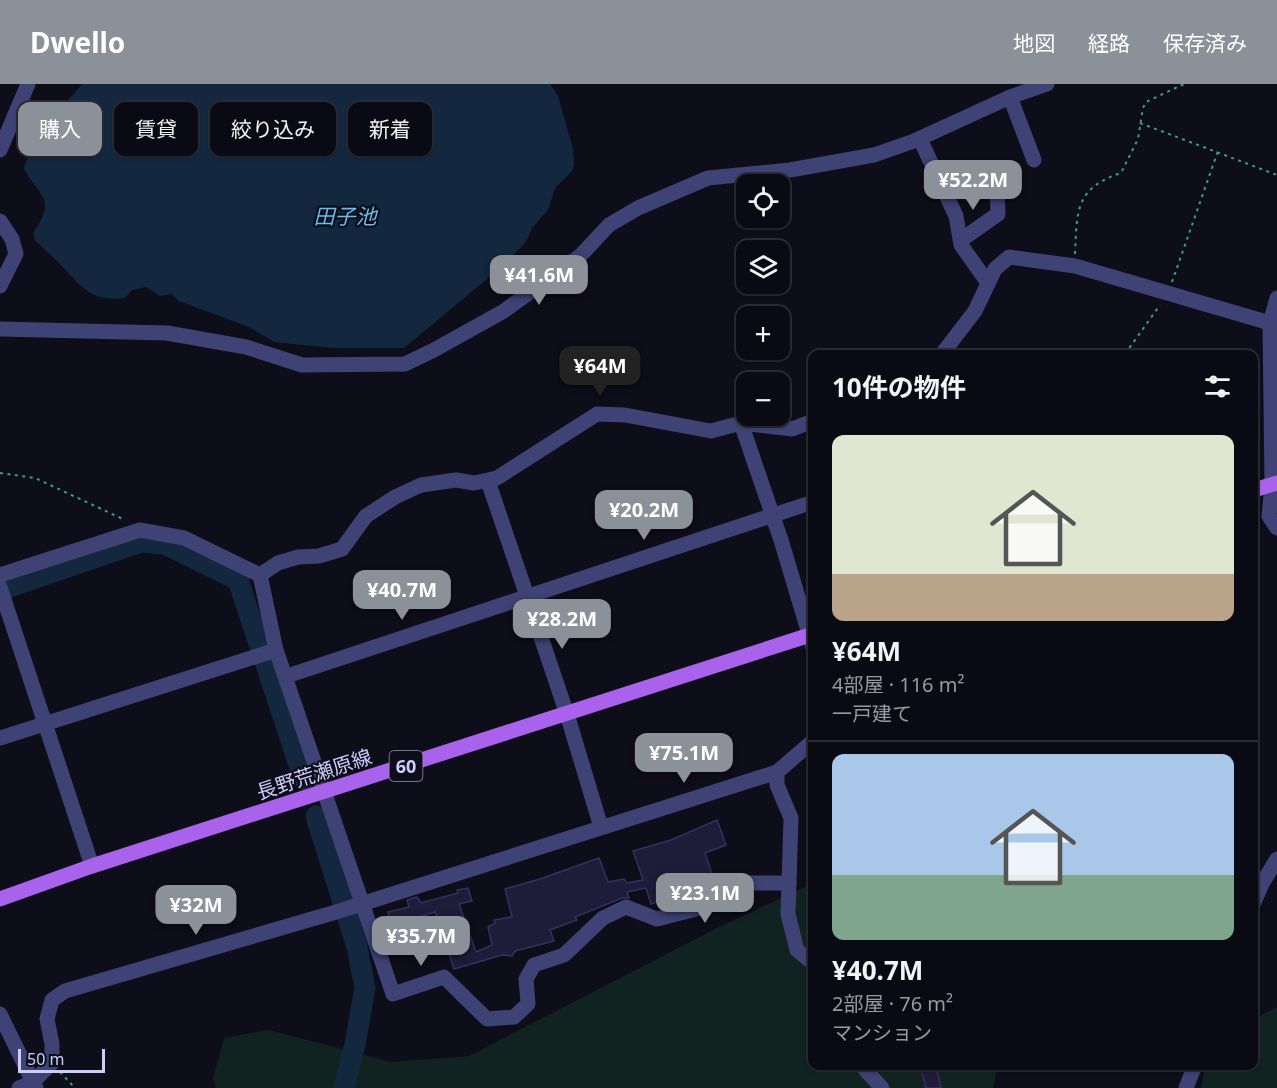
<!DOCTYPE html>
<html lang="ja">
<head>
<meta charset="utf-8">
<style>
  :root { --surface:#0a0a14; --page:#181822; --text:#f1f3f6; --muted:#999aa0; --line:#2a2b34; --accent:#8c9099 }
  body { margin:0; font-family:"Noto Sans","Noto Sans JP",sans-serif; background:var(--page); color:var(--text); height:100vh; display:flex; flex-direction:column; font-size:22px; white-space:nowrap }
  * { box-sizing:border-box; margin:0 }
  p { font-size:20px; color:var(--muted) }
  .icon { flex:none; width:33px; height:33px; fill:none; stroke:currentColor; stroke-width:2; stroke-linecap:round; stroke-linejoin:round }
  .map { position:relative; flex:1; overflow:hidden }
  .sheet { position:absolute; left:808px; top:266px; width:450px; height:720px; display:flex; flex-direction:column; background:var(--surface); border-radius:12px; box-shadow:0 2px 4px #0004,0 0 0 2px var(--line) }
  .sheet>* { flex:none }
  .top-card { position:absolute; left:18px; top:18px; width:570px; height:54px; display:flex; gap:12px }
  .controls { position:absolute; left:736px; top:90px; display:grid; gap:12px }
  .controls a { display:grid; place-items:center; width:54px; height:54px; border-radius:12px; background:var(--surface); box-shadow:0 2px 4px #0004,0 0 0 2px var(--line); font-size:30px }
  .scale { position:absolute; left:18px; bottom:15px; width:87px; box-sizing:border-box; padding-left:6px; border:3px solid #cdcdf9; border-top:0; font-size:16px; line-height:21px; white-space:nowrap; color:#cdcdf9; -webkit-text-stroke:4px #0e0d1a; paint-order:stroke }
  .price { position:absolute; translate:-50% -51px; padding:0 14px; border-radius:12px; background:var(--accent); color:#fff; font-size:20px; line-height:39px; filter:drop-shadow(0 2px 3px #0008) }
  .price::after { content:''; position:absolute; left:50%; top:36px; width:18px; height:14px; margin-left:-9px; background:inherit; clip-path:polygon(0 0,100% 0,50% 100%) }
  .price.current { background:#222; color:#fff }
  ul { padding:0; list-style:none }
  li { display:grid; align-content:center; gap:12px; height:318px; padding:0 24px }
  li+li { border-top:2px solid var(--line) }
  li span { display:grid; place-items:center; height:186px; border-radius:12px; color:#555 }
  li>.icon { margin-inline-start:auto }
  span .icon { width:108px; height:108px; fill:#fffc; stroke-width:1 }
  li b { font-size:26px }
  h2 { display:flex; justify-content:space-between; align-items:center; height:72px; padding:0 24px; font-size:26px }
  .pill { padding:0 21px; border-radius:12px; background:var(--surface); box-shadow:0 2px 4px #0004,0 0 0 2px var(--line); font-size:21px; line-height:54px }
  .pill.current { background:var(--accent); color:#fff }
  header { display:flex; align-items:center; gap:36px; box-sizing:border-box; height:84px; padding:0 30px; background:var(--accent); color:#fff }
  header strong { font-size:28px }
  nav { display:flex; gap:33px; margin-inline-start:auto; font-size:21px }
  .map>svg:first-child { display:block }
  .green { fill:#112321 }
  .water { fill:#13283e }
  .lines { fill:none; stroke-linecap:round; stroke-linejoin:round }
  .river { stroke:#13283e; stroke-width:21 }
  .building { fill:#1e1c39; stroke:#353062; stroke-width:1.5 }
  .path { stroke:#3b9e8e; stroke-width:2; stroke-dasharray:3 4.5; stroke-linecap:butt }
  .minor { stroke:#3e4274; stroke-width:15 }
  .major { stroke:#a962eb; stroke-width:15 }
  .labels { text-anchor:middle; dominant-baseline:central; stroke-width:4.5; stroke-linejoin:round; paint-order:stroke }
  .shield { fill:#0e0d1a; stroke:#9493b6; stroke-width:1.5 }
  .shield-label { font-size:18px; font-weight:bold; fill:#cdcdf9 }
  .street-label { font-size:20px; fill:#cdcdf9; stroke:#0e0d1a }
  .water-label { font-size:21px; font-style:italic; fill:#68bdec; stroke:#0e0d1a }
</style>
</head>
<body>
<header>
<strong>Dwello</strong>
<nav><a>地図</a><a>経路</a><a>保存済み</a></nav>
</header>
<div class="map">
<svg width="1277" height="1004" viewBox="0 0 1277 1004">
  <rect width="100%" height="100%" fill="#0e0d1a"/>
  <g class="green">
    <path d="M813 799V981H998L993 1004H216L213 994 224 954 269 946 391 978 469 972 717 844Z"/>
    <path d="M1277 923V1004H1201L1204 989 1210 981H1254V935Z"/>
  </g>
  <path class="water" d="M82 0H550L558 12 573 65 574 81 572 87 555 104 548 126 532 144 526 158 505 180 404 264H332L274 258 249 243 179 217 171 210 160 212 146 203 132 206 125 214C91 219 80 201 59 179 51 171 42 164 35 156L33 149C56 114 42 116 24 85 33 50 59 27 82 0Z"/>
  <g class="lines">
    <g class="river">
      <path d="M0 506 141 458 165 460 238 496 304 696"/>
      <path d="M316 732 357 863 365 904 355 960 344 1004"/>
    </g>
  </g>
  <g class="building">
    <path d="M717 736 726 761 705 769 715 799 651 820 646 804 627 808 629 814H622L575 833 577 836 550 846 554 857 515 867 512 872 502 871 454 885 435 828 391 842 388 828 409 823 407 816 417 813 421 819 458 809 457 806 468 804 472 817 459 820 476 868 492 861 488 843 495 839 494 836 512 833 505 805 540 795 599 774 608 798 624 795 627 799 643 796 633 767 671 756Z"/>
    <path d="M920 981H936L941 1004H926Z"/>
  </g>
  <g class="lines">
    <g class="path">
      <path d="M1140 39 1277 91"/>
      <path d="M1075 170C1077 127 1075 104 1121 89L1138 55 1143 24 1146 18 1184 0"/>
      <path d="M1172 198 1218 67"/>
      <path d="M1125 270 1160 221"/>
      <path d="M0 389 35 394 125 436"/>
      <path d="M60 988 75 1004"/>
    </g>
    <g class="minor">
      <path d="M1010 13 1034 76"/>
      <path d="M920 55 956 132 961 161 988 199"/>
      <path d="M0 66 28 0"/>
      <path d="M0 137 12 155 16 170 0 202"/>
      <path d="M961 156 998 130 997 103"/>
      <path d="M1277 214 1270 239 1272 401 1269 432 1277 444"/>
      <path d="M0 245 167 249 246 263 302 281 405 280 434 266 504 227 581 171 609 141 638 124 708 94 790 86 874 71 914 57 1010 13 1047 0"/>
      <path d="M942 270 975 227 995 185 1009 173 1075 182 1270 239"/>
      <path d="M741 339 781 456 813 563"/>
      <path d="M488 397 567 630 601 743"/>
      <path d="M0 491 140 446 184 454 260 491 276 566 393 910 444 893 487 935 514 933 528 920 526 895 534 881 564 871 603 834 626 823 657 835 700 824 749 799H789"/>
      <path d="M260 491 278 479 298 473 319 472 342 465 366 432 395 413 421 401 456 396 474 399 497 394 597 330 625 331 711 347 741 339 792 345 813 337"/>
      <path d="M0 503 92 782"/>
      <path d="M287 592 813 418"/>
      <path d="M0 654 276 566"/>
      <path d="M813 657 777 688V701L791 734 788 830 797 866 813 879"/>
      <path d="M1254 818 1263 798 1277 775"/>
      <path d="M0 930 36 1004"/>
      <path d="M861 981 882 1004"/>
      <path d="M19 1004 33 998 52 979V960L47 935 52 916 65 907 336 828 777 688"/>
      <path d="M1186 1004 1195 981"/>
    </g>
    <g class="major">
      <path d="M1254 406 1277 399"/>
      <path d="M0 815 92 782 813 550"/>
    </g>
  </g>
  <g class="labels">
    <rect class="shield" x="389.5" y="667" width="33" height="30" rx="4.5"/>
    <g class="shield-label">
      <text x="406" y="682">60</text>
    </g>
    <g class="street-label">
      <text transform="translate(314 690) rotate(-18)">長野荒瀬原線</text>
    </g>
    <g class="water-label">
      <text x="345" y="132">田子池</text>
    </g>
  </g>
</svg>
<div class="controls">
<a><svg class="icon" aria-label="locate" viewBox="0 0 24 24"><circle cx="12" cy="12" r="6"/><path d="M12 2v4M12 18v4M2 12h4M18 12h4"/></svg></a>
<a><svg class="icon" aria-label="layers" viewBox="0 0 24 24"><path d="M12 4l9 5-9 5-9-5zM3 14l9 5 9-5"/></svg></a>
<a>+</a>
<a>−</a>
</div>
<div class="scale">50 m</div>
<b class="price" style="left:973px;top:127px">¥52.2M</b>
<b class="price" style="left:539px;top:222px">¥41.6M</b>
<b class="price current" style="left:600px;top:313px">¥64M</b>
<b class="price" style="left:644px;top:457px">¥20.2M</b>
<b class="price" style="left:402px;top:537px">¥40.7M</b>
<b class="price" style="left:562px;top:566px">¥28.2M</b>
<b class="price" style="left:684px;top:700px">¥75.1M</b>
<b class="price" style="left:705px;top:840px">¥23.1M</b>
<b class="price" style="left:196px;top:852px">¥32M</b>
<b class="price" style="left:421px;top:883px">¥35.7M</b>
<div class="top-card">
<a class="pill current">購入</a>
<a class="pill">賃貸</a>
<a class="pill">絞り込み</a>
<a class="pill">新着</a>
</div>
<section class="sheet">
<h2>10件の物件<svg class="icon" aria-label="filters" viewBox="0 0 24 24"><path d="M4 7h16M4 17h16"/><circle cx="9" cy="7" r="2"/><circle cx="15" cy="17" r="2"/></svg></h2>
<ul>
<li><span style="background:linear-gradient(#dfe7d0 75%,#b9a48a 0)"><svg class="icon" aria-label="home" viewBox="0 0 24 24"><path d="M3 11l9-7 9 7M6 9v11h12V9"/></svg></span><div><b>¥64M</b><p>4部屋 · 116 m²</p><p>一戸建て</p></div></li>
<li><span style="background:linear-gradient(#a9c7e8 65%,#7fa58c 0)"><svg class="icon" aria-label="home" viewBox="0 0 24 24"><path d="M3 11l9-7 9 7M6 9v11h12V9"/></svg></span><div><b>¥40.7M</b><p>2部屋 · 76 m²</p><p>マンション</p></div></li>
</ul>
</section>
</div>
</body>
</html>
